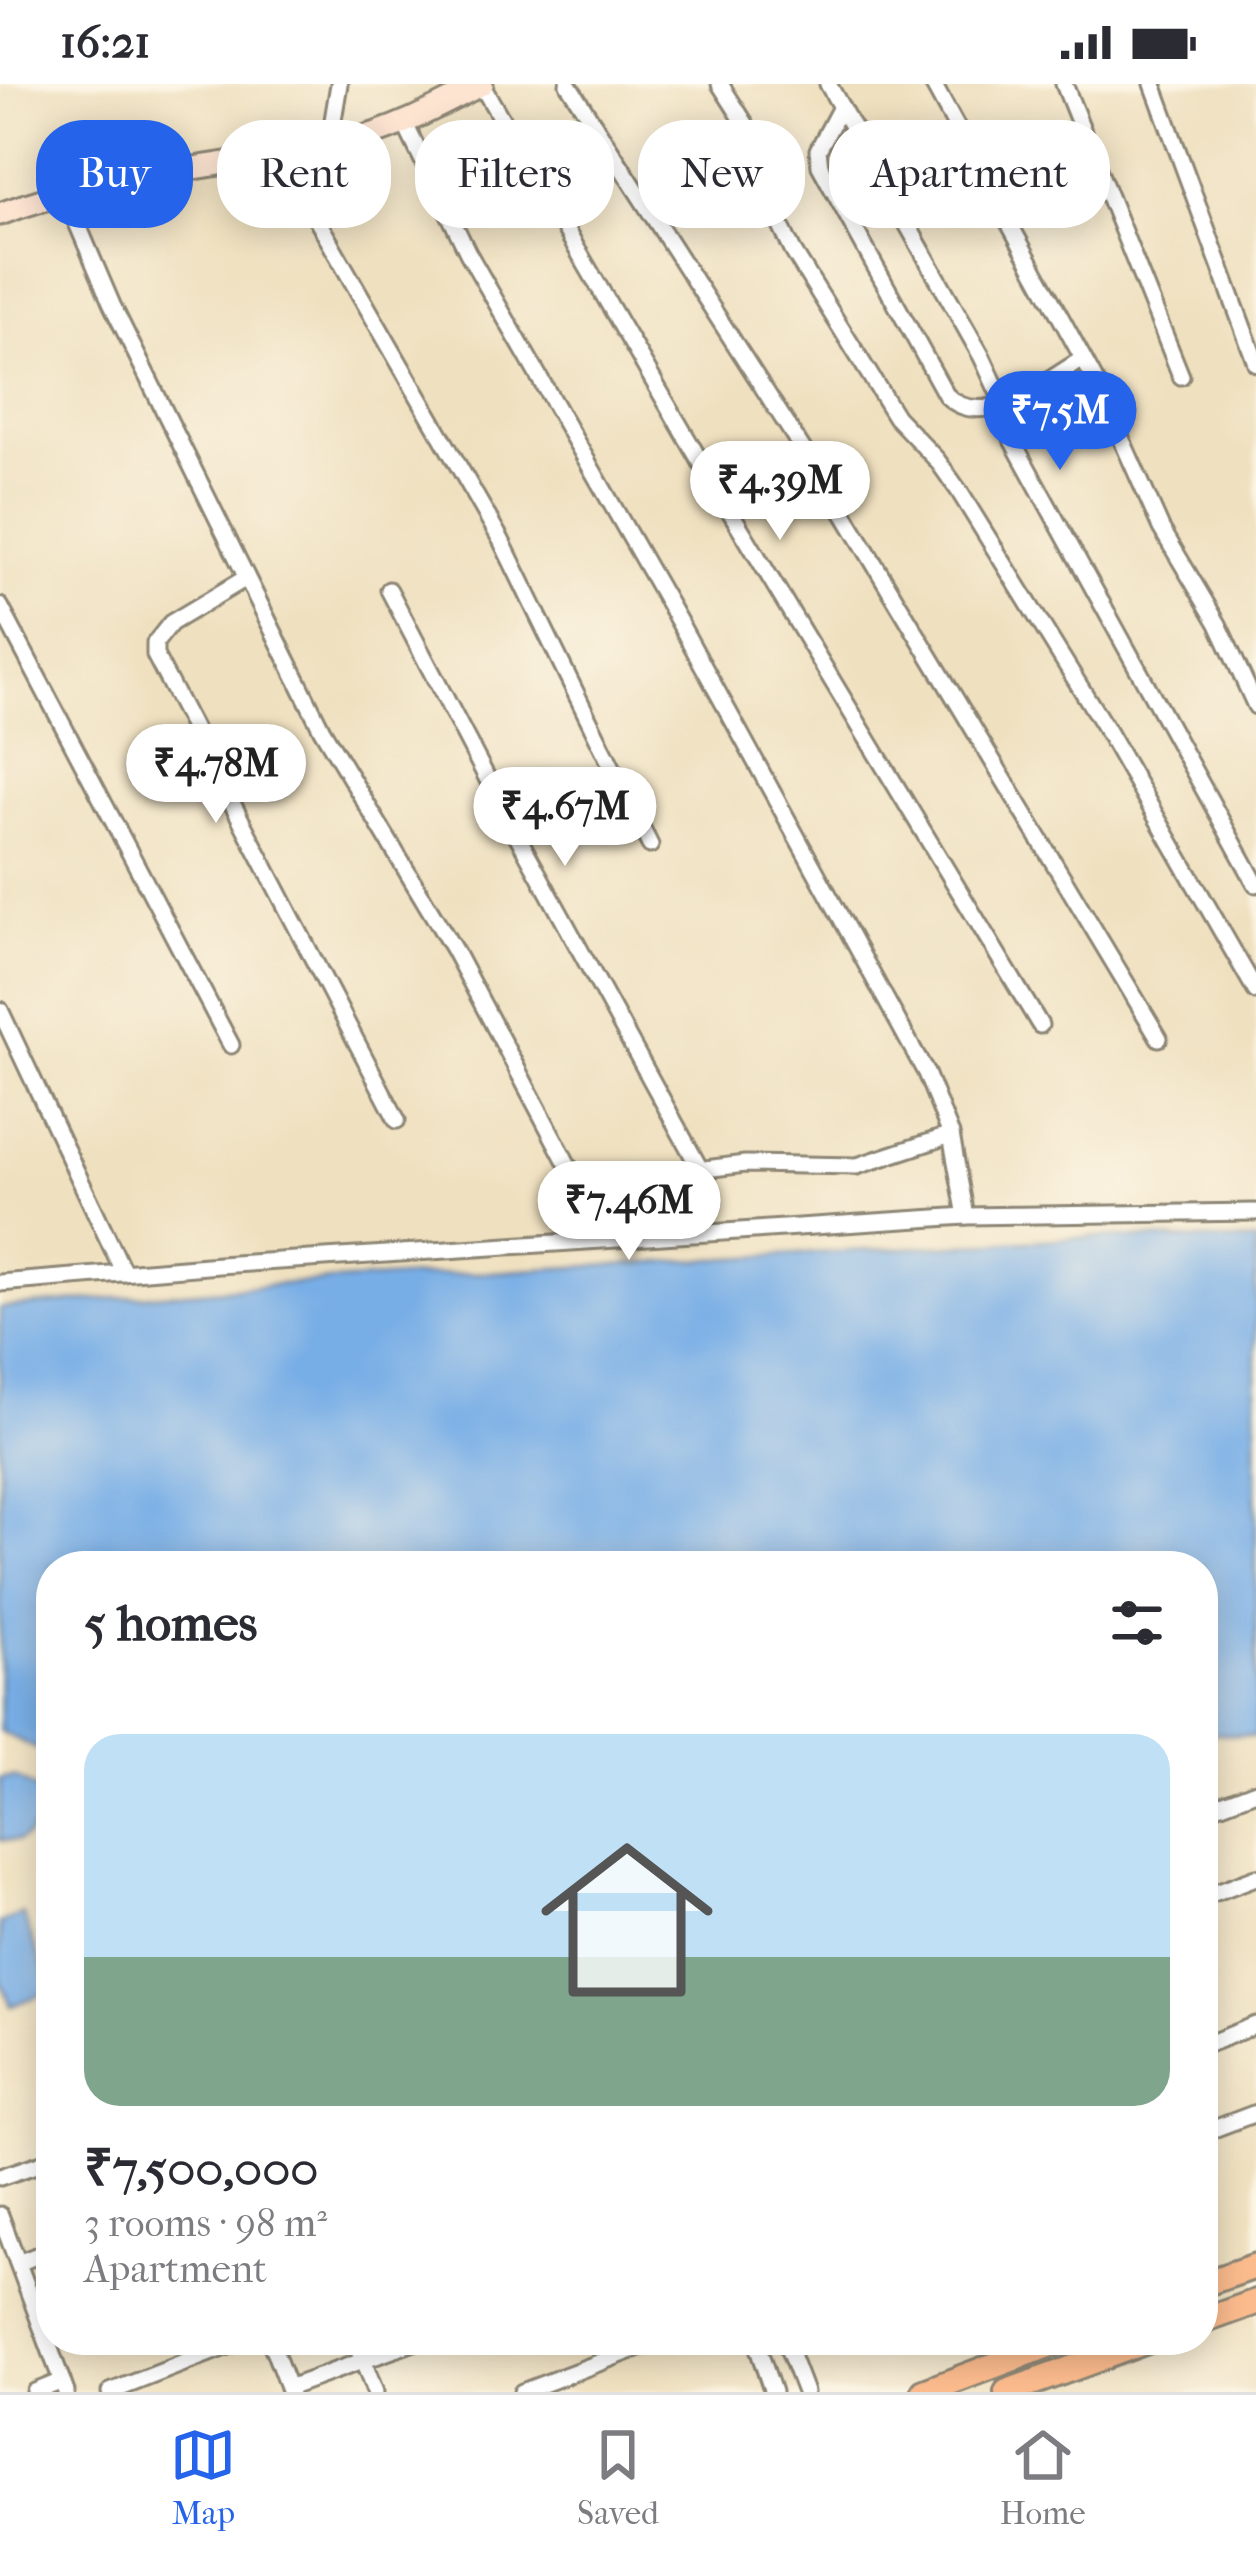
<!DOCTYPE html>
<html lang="en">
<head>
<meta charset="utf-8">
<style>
  :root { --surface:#fff; --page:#f7f7f7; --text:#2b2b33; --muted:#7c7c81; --line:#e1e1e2; --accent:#2563eb }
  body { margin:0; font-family:"IM FELL French Canon",serif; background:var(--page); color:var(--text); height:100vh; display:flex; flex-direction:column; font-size:45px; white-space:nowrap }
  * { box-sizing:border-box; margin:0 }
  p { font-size:39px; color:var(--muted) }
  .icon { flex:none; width:66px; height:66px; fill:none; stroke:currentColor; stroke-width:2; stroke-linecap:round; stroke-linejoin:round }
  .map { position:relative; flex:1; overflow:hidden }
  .sheet { position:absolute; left:36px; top:1467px; width:1182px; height:804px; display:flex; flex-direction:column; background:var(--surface); border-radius:48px; box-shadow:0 6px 30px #0003 }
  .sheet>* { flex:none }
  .top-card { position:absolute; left:36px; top:36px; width:1185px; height:108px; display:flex; gap:24px }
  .price { position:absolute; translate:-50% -102px; padding:0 27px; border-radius:42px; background:#fff; color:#222; font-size:39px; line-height:78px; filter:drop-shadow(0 3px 6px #0008) }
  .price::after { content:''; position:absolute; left:50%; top:72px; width:36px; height:27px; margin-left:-18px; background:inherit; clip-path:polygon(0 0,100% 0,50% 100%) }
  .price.on { background:var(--accent); color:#fff }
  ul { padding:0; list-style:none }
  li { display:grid; align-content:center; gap:24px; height:636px; padding:0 48px }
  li+li { border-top:3px solid var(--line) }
  li span { display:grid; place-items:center; height:372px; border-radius:36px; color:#555 }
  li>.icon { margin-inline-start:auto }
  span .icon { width:216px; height:216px; fill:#fffc; stroke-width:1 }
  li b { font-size:51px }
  h2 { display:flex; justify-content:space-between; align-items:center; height:144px; padding:0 48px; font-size:51px }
  .tag { padding:0 42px; border-radius:48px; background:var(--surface); box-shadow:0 6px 30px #0003; font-size:42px; line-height:108px }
  .tag.on { background:var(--accent); color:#fff }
  .status { display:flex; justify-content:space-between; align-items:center; height:84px; padding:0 60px; background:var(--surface); direction:ltr }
  .status svg { height:33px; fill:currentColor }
  .tabs { display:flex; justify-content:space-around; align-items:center; height:168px; border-top:3px solid var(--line); background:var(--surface); font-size:33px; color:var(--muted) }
  .tabs a { display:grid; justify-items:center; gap:6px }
  .tabs .on { color:var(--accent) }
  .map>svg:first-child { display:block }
  .water { fill:#78aee6; stroke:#526c88; stroke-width:3 }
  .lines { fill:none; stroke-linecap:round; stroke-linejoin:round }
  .street-casing { stroke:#8d8675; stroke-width:21 }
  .secondary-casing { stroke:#8d8675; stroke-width:27 }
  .primary-casing { stroke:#8d8675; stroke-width:30 }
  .street { stroke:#fff; stroke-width:15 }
  .secondary { stroke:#fde4d1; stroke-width:21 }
  .primary { stroke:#fbbb8d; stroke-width:24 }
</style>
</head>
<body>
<div class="status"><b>16:21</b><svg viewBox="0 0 49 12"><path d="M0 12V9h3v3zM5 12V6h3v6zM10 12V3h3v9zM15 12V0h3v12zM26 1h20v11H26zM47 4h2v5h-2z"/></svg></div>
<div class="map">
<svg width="1256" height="2308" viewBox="0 0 1256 2308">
  <rect width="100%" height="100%" fill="#fcf5e5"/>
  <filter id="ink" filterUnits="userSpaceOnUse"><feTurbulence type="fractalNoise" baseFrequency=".00833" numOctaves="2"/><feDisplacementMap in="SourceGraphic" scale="24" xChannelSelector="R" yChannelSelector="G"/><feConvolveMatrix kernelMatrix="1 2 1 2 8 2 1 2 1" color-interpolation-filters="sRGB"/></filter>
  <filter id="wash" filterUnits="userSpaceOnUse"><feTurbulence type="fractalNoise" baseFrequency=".004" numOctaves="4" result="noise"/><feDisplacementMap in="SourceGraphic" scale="48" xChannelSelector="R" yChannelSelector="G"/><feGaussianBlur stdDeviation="2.7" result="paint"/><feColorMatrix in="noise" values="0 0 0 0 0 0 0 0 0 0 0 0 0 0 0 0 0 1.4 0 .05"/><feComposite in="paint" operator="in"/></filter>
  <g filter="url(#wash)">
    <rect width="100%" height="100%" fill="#efe0bf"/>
    <g class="water">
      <path d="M1093 1153 1256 1157V1653L1203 1648V1482H51V1672L0 1647V1224L283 1200Z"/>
      <path d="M14 1693 36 1705 42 1729 29 1751 18 1757 0 1756V1694Z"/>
      <path d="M23 1830 51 1907 11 1922 0 1893V1839Z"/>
    </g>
  </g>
  <g filter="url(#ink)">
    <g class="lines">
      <g class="street-casing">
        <g id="street">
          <path d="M481 0 710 394 1040 941"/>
          <path d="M568 0 845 431 1159 954"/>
          <path d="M720 0 762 66 775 130 793 167 896 333 937 376 959 407 1103 640 1256 907"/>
          <path d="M828 0 982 273 1000 312 1013 358 1256 800"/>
          <path d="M933 0 1097 300 1161 444 1218 540 1256 622"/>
          <path d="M1064 0 1181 292"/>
          <path d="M1153 0 1256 279"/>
          <path d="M841 23 818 66 820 82 946 311C984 350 1047 295 1083 275"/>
          <path d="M405 40 468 169 678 536 926 989 951 1051 966 1132"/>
          <path d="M329 60 339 0"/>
          <path d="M278 68 501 456 650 761"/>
          <path d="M65 111 112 221 322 646 454 866 571 1087 588 1097 601 1098 745 1080 857 1082 951 1051"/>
          <path d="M246 494 171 539 155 559V571L397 1036"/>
          <path d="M389 506 512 742 700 1085"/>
          <path d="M0 522 231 961"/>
          <path d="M0 926 124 1189"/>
          <path d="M0 1199 219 1181 966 1132 1256 1128"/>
          <path d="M1203 1727 1256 1707"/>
          <path d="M1203 1813 1256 1793"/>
          <path d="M1203 1962 1256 1941"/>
          <path d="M1203 2049 1256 2029"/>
          <path d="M0 2093 51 2076"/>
          <path d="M0 2131 66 2308"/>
          <path d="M18 2179 51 2166"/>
          <path d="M270 2256 290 2308"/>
          <path d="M355 2256 375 2308"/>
          <path d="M755 2256 773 2308"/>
          <path d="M785 2256 805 2308"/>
          <path d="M288 2304 420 2256"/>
          <path d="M35 2308 62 2297"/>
          <path d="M110 2308 238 2258"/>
          <path d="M522 2308 659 2256"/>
        </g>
      </g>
      <g class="secondary-casing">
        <path id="secondary" d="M0 130C113 88 230 83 345 58 394 47 438 23 482 0"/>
      </g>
      <g class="primary-casing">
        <g id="primary">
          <path d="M1203 2200 1256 2182"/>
          <path d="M1203 2237 1256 2218"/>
          <path d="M924 2308 1062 2256"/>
          <path d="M1007 2308 1150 2256"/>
        </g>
      </g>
      <use href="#street" class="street"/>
      <use href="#secondary" class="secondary"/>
      <use href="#primary" class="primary"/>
    </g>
  </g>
</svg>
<b class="price on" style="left:1060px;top:389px">₹7.5M</b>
<b class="price" style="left:780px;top:459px">₹4.39M</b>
<b class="price" style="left:216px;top:742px">₹4.78M</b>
<b class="price" style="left:565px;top:785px">₹4.67M</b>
<b class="price" style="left:629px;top:1179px">₹7.46M</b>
<div class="top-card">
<a class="tag on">Buy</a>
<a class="tag">Rent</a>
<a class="tag">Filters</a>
<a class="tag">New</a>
<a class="tag">Apartment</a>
</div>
<section class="sheet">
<h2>5 homes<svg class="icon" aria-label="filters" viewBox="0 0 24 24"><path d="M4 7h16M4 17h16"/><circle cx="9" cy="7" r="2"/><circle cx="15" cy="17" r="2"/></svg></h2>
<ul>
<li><span style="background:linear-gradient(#bfe0f5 60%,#7fa58c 0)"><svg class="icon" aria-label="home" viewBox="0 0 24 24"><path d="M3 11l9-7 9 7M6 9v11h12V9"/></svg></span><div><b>₹7,500,000</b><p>3 rooms · 98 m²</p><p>Apartment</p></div></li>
</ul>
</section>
</div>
<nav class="tabs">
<a class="on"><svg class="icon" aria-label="map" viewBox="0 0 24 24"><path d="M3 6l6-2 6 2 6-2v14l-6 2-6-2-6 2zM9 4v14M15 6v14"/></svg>Map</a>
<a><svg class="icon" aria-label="saved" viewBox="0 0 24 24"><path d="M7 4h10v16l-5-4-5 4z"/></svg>Saved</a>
<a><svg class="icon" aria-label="home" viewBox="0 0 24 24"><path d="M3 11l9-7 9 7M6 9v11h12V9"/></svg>Home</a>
</nav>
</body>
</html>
